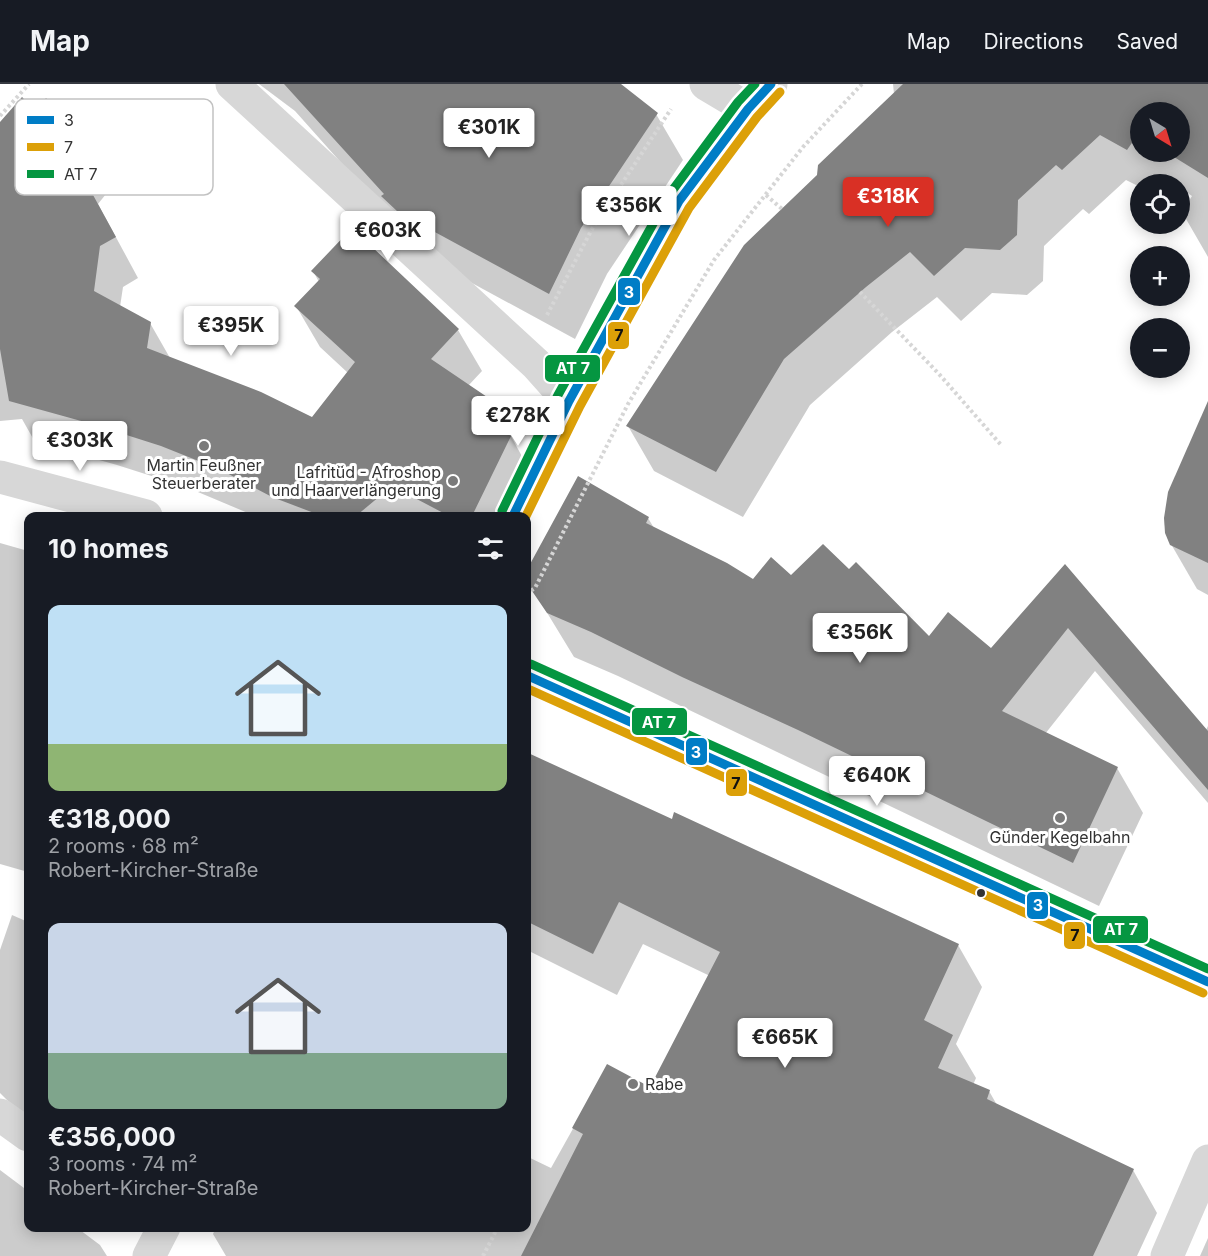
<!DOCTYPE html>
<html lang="en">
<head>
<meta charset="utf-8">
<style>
  :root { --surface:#171b24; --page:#242831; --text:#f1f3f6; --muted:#9ea1a6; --line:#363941; --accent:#d93025 }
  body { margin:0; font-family:Inter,sans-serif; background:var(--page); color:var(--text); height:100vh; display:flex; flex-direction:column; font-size:22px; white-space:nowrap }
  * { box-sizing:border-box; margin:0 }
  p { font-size:20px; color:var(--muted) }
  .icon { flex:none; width:33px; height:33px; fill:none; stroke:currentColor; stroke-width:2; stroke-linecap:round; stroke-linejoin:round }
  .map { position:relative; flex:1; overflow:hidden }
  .panel { position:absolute; left:24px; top:428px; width:507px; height:720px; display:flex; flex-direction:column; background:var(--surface); border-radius:12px; box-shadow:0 3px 15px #0003 }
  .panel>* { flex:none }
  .needle { width:39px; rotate:142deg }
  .fabs { position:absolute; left:1130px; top:18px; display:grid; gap:12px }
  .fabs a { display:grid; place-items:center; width:60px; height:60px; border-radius:50%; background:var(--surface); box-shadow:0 3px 15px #0003; font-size:30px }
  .price { position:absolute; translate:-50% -51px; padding:0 14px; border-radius:6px; background:#fff; color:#222; font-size:20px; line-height:39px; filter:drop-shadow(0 2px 3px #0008) }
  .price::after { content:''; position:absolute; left:50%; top:36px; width:18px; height:14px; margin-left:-9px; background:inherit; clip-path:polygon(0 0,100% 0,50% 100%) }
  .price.current { background:var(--accent); color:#fff }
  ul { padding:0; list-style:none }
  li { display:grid; align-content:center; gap:12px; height:318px; padding:0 24px }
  li span { display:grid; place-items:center; height:186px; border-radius:12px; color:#555 }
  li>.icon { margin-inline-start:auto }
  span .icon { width:108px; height:108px; fill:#fffc; stroke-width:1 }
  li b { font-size:26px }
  h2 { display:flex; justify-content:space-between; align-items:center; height:72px; padding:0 24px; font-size:26px }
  header { display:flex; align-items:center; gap:36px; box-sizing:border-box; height:84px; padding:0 30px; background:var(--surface); border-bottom:2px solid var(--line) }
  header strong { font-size:28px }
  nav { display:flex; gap:33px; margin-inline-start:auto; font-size:21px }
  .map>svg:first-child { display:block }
  .shadow { fill:#0003; fill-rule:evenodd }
  .building { fill:#818181 }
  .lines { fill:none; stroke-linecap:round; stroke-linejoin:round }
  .path { stroke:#d6d6d6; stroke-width:4; stroke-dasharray:3 3; stroke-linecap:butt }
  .minor { stroke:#d7d7d7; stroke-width:33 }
  .bus-1-casing { stroke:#fff; stroke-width:14 }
  .bus-2-casing { stroke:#fff; stroke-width:14 }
  .bus-3-casing { stroke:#fff; stroke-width:14 }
  .bus-1 { stroke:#007dc6; stroke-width:9 }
  .bus-2 { stroke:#dca008; stroke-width:9 }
  .bus-3 { stroke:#059641; stroke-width:9 }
  .poi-dot { fill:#7a7a7a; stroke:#fff; stroke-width:2 }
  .bus-dot { fill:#333; stroke:#fff; stroke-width:2 }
  .labels { text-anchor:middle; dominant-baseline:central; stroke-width:6; stroke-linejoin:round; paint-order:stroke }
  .poi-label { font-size:16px; fill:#333; stroke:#fff }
  .key { fill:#fff; stroke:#c2c2c2; stroke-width:1.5 }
  .key-label { font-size:16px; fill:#333 }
  .line-badge { stroke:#fff; stroke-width:2 }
  .badge-label { font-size:16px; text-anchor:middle; font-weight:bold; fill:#fff }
  .pale-badge-label { font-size:16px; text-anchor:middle; font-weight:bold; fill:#111 }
</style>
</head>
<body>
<header>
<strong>Map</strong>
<nav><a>Map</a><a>Directions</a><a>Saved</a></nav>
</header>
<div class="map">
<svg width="1208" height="1172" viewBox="0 0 1208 1172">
  <rect width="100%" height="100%" fill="#fff"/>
  <g class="shadow">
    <path d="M259 0H618L656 30 683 76 607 190 575 255 426 174 295 27Z"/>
    <path d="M893 0H1208V173L1182 128 1192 112 1179 103V100H1174L1164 94 1160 100H1140V103L1126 96 1089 130 1083 125 1044 162 1043 197 1027 211 992 209 961 237 937 213 892 248 810 321 743 433 654 387 628 342 818 92 894 10ZM1140 28H1179V68H1140Z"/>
    <path d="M35 27 76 42 100 83 94 90 106 110 98 120 138 194 123 203 120 223 150 239 170 274 312 335 348 289 320 263 296 222 319 198 313 187 458 246 482 287 468 302 492 318 534 394 515 432H255L186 403 117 381 35 358 22 335 0 337V40Z"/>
    <path d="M1208 362V511L1197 505 1171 460Z"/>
    <path d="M648 434 654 444 753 497 849 488 929 554 991 566 1065 482 1206 646 1208 642V719L1095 587 1045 650 1117 684 1143 729 1099 822 618 592 574 573 532 504Z"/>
    <path d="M0 459 28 467V788L0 780Z"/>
    <path d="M526 670 673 737 958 861 982 903 956 960 976 994 973 1001 989 1007 997 1021 1133 1086 1157 1129 1137 1172H226L213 1150 216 1143H526V1072L551 1084 608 982 651 1005 710 892 643 860 617 911 531 868 526 876Z"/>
    <path d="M12 831 28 838V1031L11 1020 0 1009V866Z"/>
    <path d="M0 1086 28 1107V1143H76L100 1161 107 1172H0Z"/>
    <path d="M1208 1154V1172H1200Z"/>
  </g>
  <g class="building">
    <path d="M284 0H621L658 29 581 144 549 210 398 128 381 112 384 110Z"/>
    <path d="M903 0H1208V94L1166 68H1179V28H1140V51L1138 50 1127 66 1100 51 1062 86 1056 81 1018 116 1017 151 1000 166 965 164 934 192 910 168 866 203 784 275 716 388 626 342 744 161 817 91 818 81Z"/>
    <path d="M22 13 35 25 46 14 77 41 68 53 84 68 75 78 116 153 100 162 94 207 151 238 147 264 261 308 312 333 355 278 294 222 320 195 311 187 352 144 459 245 431 275 493 317 483 335 511 352 472 432H449L392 402 356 432H322L272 413 221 386 161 362 92 340 9 317 0 265V38Z"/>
    <path d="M1208 317V479L1170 461 1165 449 1164 434 1168 408Z"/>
    <path d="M578 392 649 433 646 439 727 479 753 495 771 473 791 491 823 460 849 485 856 478 929 552 948 528 991 564 1065 480 1208 647V706L1068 544 1002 627 1118 683 1073 779 798 646 682 593 591 548 547 529 530 504 529 482Z"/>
    <path d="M526 668 672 735 674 728 959 860 924 936 953 951 938 984 990 1006 987 1015 1134 1085 1093 1172H521L583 1050 572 1044 607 980 650 1003 720 868 619 818 593 870 526 837Z"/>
  </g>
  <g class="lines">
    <g class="path">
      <path d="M0 32 29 0"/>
      <path d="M766 111 782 125"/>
      <path d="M860 208 939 290 1002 362"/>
      <path d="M547 231 592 145 671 25"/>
      <path d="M526 510 535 504 628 320 714 176 803 63 862 0"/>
      <path d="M483 1172 498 1143"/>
    </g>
    <g class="minor">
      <path d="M232 0 536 280 569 317"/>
      <path d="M706 0 748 25"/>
      <path d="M0 393 146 432"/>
      <path d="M513 432 569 317 628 207 679 117 748 25 771 0"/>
      <path d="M526 591 1208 898"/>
      <path d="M0 1031 28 1051"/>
      <path d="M149 1172 164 1143"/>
      <path d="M1167 1172 1208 1077"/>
    </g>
    <g class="bus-1-casing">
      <g id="bus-1">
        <path d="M513 432 569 317 679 117 748 25 771 0"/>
        <path d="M526 591 1208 898"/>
      </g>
    </g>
    <g class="bus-2-casing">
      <g id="bus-2">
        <path d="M526 432 580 322 689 124 757 33 780 8"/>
        <path d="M526 604 1203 909"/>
      </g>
    </g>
    <g class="bus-3-casing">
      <g id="bus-3">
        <path d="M502 427 558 311 669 111 738 18 755 0"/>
        <path d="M531 580 1208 885"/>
      </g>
    </g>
    <use href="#bus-1" class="bus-1"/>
    <use href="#bus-2" class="bus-2"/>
    <use href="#bus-3" class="bus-3"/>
  </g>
  <g class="poi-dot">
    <circle cx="204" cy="362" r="6"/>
    <circle cx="453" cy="397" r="6"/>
    <circle cx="1060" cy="734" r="6"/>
    <circle cx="633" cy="1000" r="6"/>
  </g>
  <circle class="bus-dot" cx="981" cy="809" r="5"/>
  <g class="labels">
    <g class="poi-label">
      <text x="204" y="381">Martin Feußner<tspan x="204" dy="18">Steuerberater</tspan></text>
      <text x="441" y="388" text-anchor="end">Lafritüd - Afroshop<tspan x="441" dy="18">und Haarverlängerung</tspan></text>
      <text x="1060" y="753">Günder Kegelbahn</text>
      <text x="645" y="1000" text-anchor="start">Rabe</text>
    </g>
  </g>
  <rect x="15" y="15" width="198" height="96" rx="9" class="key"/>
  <rect x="27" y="32" width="27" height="8" fill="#007dc6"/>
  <rect x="27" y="59" width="27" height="8" fill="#dca008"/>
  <rect x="27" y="86" width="27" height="8" fill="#059641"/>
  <g class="key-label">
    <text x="64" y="42">3</text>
    <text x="64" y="69">7</text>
    <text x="64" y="96">AT 7</text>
  </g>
  <g class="line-badge">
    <rect x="617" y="193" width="24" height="29" rx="6" fill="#007dc6"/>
    <rect x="607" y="237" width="23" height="29" rx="6" fill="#dca008"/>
    <rect x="544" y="270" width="57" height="29" rx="6" fill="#059641"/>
    <rect x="631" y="623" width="57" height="29" rx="6" fill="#059641"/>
    <rect x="685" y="653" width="23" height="29" rx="6" fill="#007dc6"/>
    <rect x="725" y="684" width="23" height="29" rx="6" fill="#dca008"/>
    <rect x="1026" y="807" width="23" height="29" rx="6" fill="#007dc6"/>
    <rect x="1092" y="831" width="57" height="29" rx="6" fill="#059641"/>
    <rect x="1063" y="837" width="23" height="29" rx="6" fill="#dca008"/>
  </g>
  <g class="badge-label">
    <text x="629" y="214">3</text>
    <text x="573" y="290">AT 7</text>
    <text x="659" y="644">AT 7</text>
    <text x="696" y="674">3</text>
    <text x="1038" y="827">3</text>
    <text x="1121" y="851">AT 7</text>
  </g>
  <g class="pale-badge-label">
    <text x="619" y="257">7</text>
    <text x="736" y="705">7</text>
    <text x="1075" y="857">7</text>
  </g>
</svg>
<div class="fabs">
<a><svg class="needle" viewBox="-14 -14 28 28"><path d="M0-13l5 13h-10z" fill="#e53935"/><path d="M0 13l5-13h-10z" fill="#9ea1a6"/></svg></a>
<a><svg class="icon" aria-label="locate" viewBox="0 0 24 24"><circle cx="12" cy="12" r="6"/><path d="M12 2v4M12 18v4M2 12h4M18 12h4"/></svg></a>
<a>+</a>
<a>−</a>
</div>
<b class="price" style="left:489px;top:75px">€301K</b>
<b class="price current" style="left:888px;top:144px">€318K</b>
<b class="price" style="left:629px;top:153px">€356K</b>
<b class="price" style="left:388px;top:178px">€603K</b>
<b class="price" style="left:231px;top:273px">€395K</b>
<b class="price" style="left:518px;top:363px">€278K</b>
<b class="price" style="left:80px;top:388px">€303K</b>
<b class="price" style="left:860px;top:580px">€356K</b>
<b class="price" style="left:877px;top:723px">€640K</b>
<b class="price" style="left:785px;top:985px">€665K</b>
<section class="panel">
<h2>10 homes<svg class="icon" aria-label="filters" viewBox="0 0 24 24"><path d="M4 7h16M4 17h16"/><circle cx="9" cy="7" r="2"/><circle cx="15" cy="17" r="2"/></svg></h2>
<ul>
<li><span style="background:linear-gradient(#bfe0f5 75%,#8fb573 0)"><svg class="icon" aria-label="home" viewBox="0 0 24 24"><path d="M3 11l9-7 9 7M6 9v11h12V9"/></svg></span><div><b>€318,000</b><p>2 rooms · 68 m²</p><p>Robert-Kircher-Straße</p></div></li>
<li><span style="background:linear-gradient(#c9d6e8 70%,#7fa58c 0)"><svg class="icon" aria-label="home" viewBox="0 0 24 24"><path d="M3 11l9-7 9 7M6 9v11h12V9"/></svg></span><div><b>€356,000</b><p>3 rooms · 74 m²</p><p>Robert-Kircher-Straße</p></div></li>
</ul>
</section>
</div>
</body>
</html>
